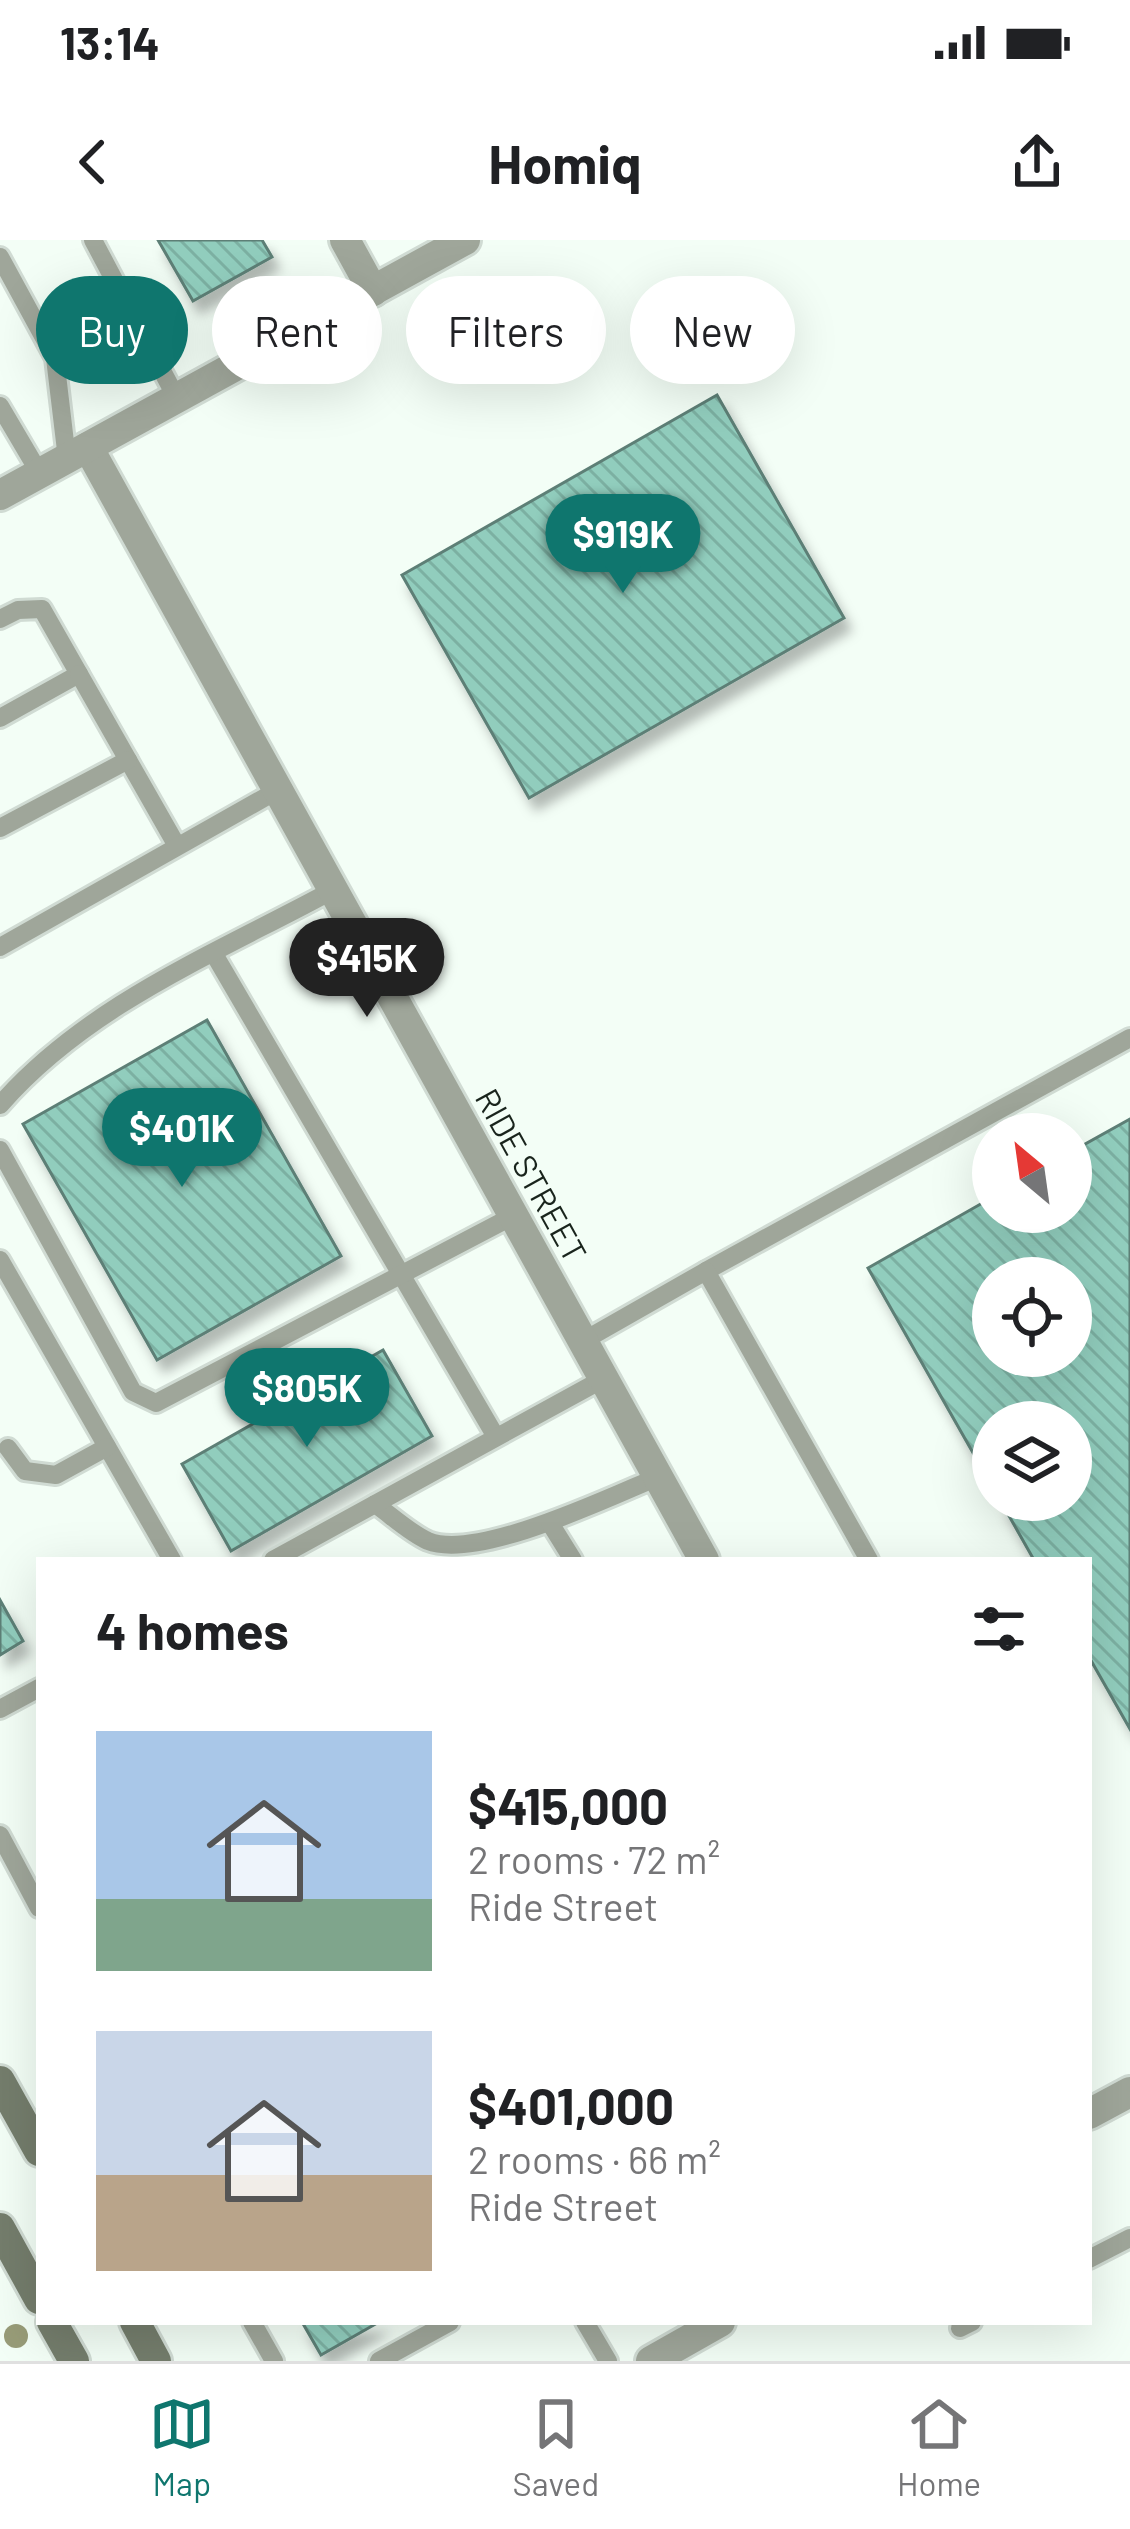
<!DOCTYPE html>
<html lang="en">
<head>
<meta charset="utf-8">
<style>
  :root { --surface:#fff; --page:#f2f2f2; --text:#202124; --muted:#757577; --line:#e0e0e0; --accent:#0f766e }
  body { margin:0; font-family:Barlow,sans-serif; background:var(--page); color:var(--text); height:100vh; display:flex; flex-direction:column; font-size:45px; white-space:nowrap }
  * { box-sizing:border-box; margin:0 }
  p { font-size:39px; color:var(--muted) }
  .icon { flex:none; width:66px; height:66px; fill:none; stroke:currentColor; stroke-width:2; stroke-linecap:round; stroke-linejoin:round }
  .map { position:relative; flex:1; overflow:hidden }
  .drawer { position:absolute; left:36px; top:1317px; width:1056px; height:768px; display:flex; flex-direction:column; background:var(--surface); border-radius:0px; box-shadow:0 12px 48px #0002 }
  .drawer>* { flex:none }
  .guide { position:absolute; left:36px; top:36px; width:1059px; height:108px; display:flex; gap:24px }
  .needle { width:78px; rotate:331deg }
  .fabs { position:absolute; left:972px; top:873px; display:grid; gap:24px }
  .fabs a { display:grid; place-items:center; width:120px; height:120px; border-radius:50%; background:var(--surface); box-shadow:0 12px 48px #0002; font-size:60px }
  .price { position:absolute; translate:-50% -102px; padding:0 27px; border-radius:42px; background:var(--accent); color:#fff; font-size:39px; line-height:78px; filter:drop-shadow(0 3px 6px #0008) }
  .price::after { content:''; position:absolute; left:50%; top:72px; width:36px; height:27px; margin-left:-18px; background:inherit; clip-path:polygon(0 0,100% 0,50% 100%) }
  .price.selected { background:#222; color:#fff }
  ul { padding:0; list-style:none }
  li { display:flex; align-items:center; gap:36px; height:300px; padding:0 60px }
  li span { display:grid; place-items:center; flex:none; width:336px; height:240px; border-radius:0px; color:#555 }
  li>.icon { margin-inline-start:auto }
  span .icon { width:144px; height:144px; fill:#fffc; stroke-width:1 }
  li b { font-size:51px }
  h2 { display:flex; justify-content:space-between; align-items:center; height:144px; padding:0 60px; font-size:51px }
  .chip { padding:0 42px; border-radius:54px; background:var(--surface); box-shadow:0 12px 48px #0002; font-size:42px; line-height:108px }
  .chip.selected { background:var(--accent); color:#fff }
  .status { display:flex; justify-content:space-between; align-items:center; height:84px; padding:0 60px; background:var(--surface); direction:ltr }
  .status svg { height:33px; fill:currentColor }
  header { display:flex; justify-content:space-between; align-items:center; height:156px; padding:0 60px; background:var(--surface); font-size:54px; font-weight:700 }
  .tabs { display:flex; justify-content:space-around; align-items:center; height:168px; border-top:3px solid var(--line); background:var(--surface); font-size:33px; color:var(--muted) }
  .tabs a { display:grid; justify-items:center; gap:6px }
  .tabs .selected { color:var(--accent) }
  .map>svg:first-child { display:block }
  .building { fill:url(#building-back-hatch); stroke:#5d7f76; stroke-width:3; fill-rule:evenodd; filter:url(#shadow) }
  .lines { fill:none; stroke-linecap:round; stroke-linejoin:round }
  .service-casing { stroke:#d0dbd3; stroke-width:24 }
  .minor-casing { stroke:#d0dbd3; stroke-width:36 }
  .secondary-casing { stroke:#d0dbd3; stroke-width:36 }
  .service { stroke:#9fa69a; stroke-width:18 }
  .minor { stroke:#9fa69a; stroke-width:30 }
  .secondary { stroke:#747d6c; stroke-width:30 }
  .tree { fill:#989c78 }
  .labels { text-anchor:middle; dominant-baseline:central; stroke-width:9; stroke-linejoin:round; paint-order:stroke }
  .street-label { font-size:33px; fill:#19241c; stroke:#f3fef6 }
</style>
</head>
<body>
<div class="status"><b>13:14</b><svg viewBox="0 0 49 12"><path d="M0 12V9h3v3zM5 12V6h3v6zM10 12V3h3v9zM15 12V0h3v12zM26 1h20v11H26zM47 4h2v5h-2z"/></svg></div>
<header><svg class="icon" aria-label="back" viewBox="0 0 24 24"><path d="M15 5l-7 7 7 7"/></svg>Homiq<svg class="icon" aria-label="share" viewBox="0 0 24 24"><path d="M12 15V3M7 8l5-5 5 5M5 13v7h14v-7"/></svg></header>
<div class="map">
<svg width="1130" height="2121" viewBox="0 0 1130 2121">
  <defs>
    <pattern id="building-back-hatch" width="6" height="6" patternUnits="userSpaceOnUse" patternTransform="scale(3)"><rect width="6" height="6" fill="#91cdbd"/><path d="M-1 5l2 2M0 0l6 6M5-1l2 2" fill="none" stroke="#7cb0a2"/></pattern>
    <filter id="shadow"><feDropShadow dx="7" dy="12" stdDeviation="6" flood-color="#0004"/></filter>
  </defs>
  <rect width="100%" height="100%" fill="#f3fef6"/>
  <g class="building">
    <path d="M158 0H262L272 17 193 61Z"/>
    <path d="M717 155 844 378 529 558 402 335Z"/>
    <path d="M207 780 341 1016 157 1120 23 884Z"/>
    <path d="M1130 879V1489L1089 1417V1320H1034L1000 1260H1071V1182H993V1248L868 1028 993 957V972H1071V912ZM993 1038H1071V1116H993Z"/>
    <path d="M383 1110 432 1196 231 1311 182 1224Z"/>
    <path d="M0 1360 23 1401 0 1415Z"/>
    <path d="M302 2082H379L321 2115Z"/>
  </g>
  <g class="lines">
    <g class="service-casing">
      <g id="service">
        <path d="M93 0 177 159"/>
        <path d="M0 17 55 118 67 219"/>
        <path d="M0 166 40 234"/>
        <path d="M0 379 18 370 42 369 79 434 0 478"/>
        <path d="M79 434 177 606"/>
        <path d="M0 588 128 520"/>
        <path d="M0 707 278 550"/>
        <path d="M214 714 496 1197"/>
        <path d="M0 865C88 764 217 713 333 650"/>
        <path d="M0 910 133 1152 156 1163 513 976"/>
        <path d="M0 1020 172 1320"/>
        <path d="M706 1031 1130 798"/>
        <path d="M583 1101 706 1031 869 1320"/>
        <path d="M8 1208 25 1231 56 1235 107 1207"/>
        <path d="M375 1264C392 1276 410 1293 428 1301 477 1321 610 1257 658 1237"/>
        <path d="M550 1283 573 1320"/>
        <path d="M273 1320 603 1139"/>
        <path d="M0 1469 39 1448"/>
        <path d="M0 1595 39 1668"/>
        <path d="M1089 2019 1130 1998"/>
        <path d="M252 2082 274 2121"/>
        <path d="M585 2082 608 2121"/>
        <path d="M960 2088 972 2082"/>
        <path d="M379 2121 450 2082"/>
      </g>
    </g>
    <g class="minor-casing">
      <g id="minor">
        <path d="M345 0 373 51"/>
        <path d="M88 207 704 1320"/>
        <path d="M0 255 465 0"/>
        <path d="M1089 1874 1130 1852"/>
        <path d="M651 2121 720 2082"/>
      </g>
    </g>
    <g class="secondary-casing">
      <g id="secondary">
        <path d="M0 1841 39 1911"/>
        <path d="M0 1988 39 2059"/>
        <path d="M52 2082 74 2121"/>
        <path d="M135 2082 156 2121"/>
      </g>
    </g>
    <use href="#service" class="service"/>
    <use href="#minor" class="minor"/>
    <use href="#secondary" class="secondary"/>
  </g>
  <circle class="tree" cx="16" cy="2096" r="12"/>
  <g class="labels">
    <g class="street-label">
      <text transform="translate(532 935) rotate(61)">RIDE STREET</text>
    </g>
  </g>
</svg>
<div class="fabs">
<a><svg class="needle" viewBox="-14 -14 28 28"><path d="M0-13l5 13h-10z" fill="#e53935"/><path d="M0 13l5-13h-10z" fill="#757577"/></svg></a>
<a><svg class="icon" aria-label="locate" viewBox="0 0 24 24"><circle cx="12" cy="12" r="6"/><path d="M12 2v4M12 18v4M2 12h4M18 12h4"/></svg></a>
<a><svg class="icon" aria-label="layers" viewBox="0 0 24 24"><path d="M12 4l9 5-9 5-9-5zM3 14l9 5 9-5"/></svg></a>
</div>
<b class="price" style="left:623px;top:356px">$919K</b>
<b class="price selected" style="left:367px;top:780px">$415K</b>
<b class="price" style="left:182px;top:950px">$401K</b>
<b class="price" style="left:307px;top:1210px">$805K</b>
<div class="guide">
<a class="chip selected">Buy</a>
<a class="chip">Rent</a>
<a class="chip">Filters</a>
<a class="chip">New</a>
</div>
<section class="drawer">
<h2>4 homes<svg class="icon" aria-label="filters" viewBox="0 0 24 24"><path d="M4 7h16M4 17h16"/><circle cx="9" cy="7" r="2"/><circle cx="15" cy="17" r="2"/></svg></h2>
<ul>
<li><span style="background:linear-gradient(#a9c7e8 70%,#7fa58c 0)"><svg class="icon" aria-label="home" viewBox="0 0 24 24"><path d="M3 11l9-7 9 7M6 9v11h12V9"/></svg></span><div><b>$415,000</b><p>2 rooms · 72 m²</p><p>Ride Street</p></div></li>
<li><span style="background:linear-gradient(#c9d6e8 60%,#b9a48a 0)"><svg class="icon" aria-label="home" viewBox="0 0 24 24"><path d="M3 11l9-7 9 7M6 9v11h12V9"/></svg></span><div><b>$401,000</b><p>2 rooms · 66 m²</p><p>Ride Street</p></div></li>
</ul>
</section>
</div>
<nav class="tabs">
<a class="selected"><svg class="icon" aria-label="map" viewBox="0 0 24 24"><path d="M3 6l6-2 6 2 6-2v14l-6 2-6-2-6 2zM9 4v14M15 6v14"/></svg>Map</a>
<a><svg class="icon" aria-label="saved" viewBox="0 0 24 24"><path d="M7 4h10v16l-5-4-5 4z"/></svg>Saved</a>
<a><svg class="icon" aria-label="home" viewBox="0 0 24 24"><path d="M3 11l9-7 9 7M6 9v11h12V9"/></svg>Home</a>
</nav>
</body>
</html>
